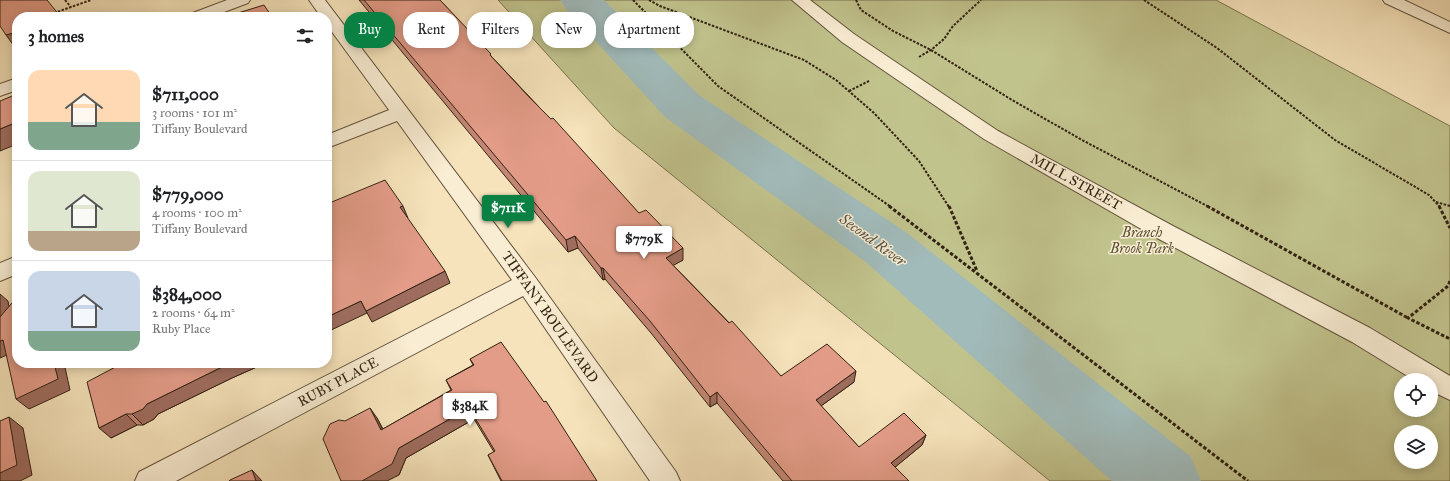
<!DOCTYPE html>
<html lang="en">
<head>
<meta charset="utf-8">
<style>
  :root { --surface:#fff; --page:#f6f6f6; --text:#202124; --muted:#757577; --line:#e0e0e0; --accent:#0b8043 }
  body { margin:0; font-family:"IM FELL Great Primer",serif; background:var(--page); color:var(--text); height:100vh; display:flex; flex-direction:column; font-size:15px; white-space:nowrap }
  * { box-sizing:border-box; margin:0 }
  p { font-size:13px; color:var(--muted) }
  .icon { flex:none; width:22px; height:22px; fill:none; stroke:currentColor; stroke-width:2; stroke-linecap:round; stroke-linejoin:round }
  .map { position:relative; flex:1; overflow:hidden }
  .drawer { position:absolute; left:12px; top:12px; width:320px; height:356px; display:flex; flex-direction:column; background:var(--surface); border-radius:16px; box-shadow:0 2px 10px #0003 }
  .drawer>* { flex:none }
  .hud { position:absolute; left:344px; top:12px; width:380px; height:36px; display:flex; gap:8px }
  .tools { position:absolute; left:1394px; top:373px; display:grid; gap:8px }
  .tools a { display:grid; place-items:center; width:44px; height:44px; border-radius:50%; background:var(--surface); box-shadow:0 2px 10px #0003; font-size:20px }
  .price { position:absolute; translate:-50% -34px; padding:0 9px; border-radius:4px; background:#fff; color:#222; font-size:13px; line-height:26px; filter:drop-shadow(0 1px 2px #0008) }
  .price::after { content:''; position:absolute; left:50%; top:24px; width:12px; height:9px; margin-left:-6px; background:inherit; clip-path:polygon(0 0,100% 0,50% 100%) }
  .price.selected { background:var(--accent); color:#fff }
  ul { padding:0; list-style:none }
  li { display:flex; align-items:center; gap:12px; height:100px; padding:0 16px }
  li+li { border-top:1px solid var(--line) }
  li span { display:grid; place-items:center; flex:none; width:112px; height:80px; border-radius:12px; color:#555 }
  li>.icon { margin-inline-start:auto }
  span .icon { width:48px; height:48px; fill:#fffc; stroke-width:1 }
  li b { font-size:17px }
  h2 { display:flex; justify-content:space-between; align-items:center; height:48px; padding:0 16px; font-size:17px }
  .pill { padding:0 14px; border-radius:16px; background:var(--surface); box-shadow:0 2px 10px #0003; font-size:14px; line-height:36px }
  .pill.selected { background:var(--accent); color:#fff }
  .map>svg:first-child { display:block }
  .green { fill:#c1c38d; stroke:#7a724f; fill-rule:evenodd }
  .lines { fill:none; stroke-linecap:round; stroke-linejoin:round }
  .river { fill:#a1bbbb; fill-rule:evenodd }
  .minor-casing { stroke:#63523c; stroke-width:2 }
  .path-far1 { stroke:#322211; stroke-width:2; stroke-dasharray:2.5 1.5; stroke-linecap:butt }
  .path { stroke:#322211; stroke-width:3; stroke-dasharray:3.5 2; stroke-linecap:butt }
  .minor { fill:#f9edd3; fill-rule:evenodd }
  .wall { fill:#c38675; stroke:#322211 }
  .shaded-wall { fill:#9f6d5f; stroke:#322211 }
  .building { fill:#e39c88; stroke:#322211 }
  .labels { text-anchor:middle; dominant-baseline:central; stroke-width:3; stroke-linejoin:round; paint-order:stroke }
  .street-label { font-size:14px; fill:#322211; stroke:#f9edd3 }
  .park-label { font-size:14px; font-style:italic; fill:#5d5236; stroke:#f9edd3 }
  .water-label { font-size:15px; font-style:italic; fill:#535044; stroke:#f9edd3 }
</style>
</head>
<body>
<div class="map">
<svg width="1450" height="481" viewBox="0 0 1450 481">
  <rect width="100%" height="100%" fill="#f6e3bb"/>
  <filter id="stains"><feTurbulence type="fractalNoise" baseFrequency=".005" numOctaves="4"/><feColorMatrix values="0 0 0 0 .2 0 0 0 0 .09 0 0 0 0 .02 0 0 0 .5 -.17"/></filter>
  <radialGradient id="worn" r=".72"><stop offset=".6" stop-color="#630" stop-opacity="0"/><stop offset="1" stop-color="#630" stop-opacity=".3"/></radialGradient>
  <path class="green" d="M498 0H1216L1450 126V481H1050L614 128ZM1401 380H1431V410H1401ZM1401 432H1431V462H1401Z"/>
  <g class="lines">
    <path class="river" d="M560 0H604L699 95 907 233 1191 457 1201 481H1112L867 263 665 117 566 9Z"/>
    <g class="minor-casing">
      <g id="minor">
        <path d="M227 0H250L248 3 211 17H188L190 14Z"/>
        <path d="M309 0H325L535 277 676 472 680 481H650L523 296 176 481H135L139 472 512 280 397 121 327 148V135L389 110 327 25V17H321Z"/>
        <path d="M792 0H810L854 34 998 131 1173 226 1370 328 1450 376V400L1431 391V380H1414L1352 342 1157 238 984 139 842 42Z"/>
        <path d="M1383 0H1404L1450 22V33L1385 3Z"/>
        <path d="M17 78V90L0 96V84Z"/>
        <path d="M17 256V274L0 281V263Z"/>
      </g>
    </g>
    <g class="path-far1">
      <path d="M65 0 71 7"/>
      <path d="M633 0 718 86 891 207"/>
      <path d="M649 0 660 6 804 60 836 80 874 113 919 161 949 207"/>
      <path d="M856 0 861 10 893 31 931 50 1012 100 1082 140 1209 207"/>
      <path d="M1144 0 1217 48 1335 140 1429 195 1440 207"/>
      <path d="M54 13 91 0"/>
      <path d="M919 57 931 50 944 39 953 26 981 0"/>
      <path d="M849 91 869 81"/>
      <path d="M1436 202 1450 206"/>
    </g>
    <g class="path">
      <path d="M889 206 1248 481"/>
      <path d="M949 206 977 271"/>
      <path d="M1207 206 1408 318"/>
      <path d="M1439 206 1450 228"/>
      <path d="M1450 281 1448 286 1408 318 1450 339"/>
    </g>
    <use href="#minor" class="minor"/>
  </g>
  <g class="wall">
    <path d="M359 0H440L492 57 683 260 673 265 781 376 854 382 821 406 859 447 926 435 922 445 895 467 909 481H783L717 403 710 407 651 333 605 279 603 280 578 248 568 252Z"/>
    <path d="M470 359 597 481H501L488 455 494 452 474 419 406 458 399 475 345 421 377 418 383 429 451 390 446 380 473 365Z"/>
    <path d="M123 363H269L262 366H259L232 378 158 414 154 419 143 425H137L111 438Z"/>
  </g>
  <g class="shaded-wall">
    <path d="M17 32V50L6 35Z"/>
    <path d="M17 122V144L0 151V129Z"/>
    <path d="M403 206 408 218 405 219 400 207Z"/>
    <path d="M575 236 578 248 568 252 566 240Z"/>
    <path d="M683 248V260L667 269 666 258Z"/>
    <path d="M601 268H603L605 279 603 280Z"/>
    <path d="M445 271 450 283 372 322 366 311Z"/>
    <path d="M0 294 8 301 13 328 0 317Z"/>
    <path d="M361 301 367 313 327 332V317Z"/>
    <path d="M3 340 16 351 0 358V341Z"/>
    <path d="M54 363H64L70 390 29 409 16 399Z"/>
    <path d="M231 363H256L259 366 232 378 158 414 154 419 143 425 132 414 147 404 222 367Z"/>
    <path d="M260 363H269L262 366Z"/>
    <path d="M856 371 854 382 814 411 816 400Z"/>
    <path d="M717 392V403L710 407V397Z"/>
    <path d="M370 408 377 418 388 440 381 430Z"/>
    <path d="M469 408 474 419 406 458 399 475 387 481H362L399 448Z"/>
    <path d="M126 414 137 425 111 438 99 428Z"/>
    <path d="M9 417 23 428 32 475 20 481H0V473Z"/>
    <path d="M926 435 922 445 888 473 891 463Z"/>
    <path d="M252 470 262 481H256Z"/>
  </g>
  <g class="building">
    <path d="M0 0H47L60 16 17 17V32L6 35 0 26Z"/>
    <path d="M364 0H440L491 54 490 55 530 98 551 119 553 118 639 213 646 210 683 248 666 258 729 323 732 321 781 376 827 344 856 371 816 400 859 447 904 413 926 435 891 463 909 481H792L717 392 710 397 650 321 603 268H601L575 236 566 240Z"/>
    <path d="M264 5 272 17H225Z"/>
    <path d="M17 94V122L0 129V101Z"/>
    <path d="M385 180 403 206 400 207 445 271 366 311 361 301 327 317V204Z"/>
    <path d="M17 297V363H54L58 379 16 399 3 340 0 341V316V317Z"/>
    <path d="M501 342 544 402 546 401 597 481H502L488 455 495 451 469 408 399 448 392 464 362 481H341L323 439 330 424 339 420 345 421 370 408 381 430 452 390 446 380 474 365 470 359Z"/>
    <path d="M123 363H231L222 367 147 404 143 409 132 414H126L99 428 87 382Z"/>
    <path d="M9 417 17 465 0 473V421Z"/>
    <path d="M252 470 256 481H229L230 480Z"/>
  </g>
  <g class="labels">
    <g class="street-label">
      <text transform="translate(1076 182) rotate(29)">MILL STREET</text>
      <text transform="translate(550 317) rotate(55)">TIFFANY BOULEVARD</text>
      <text transform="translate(338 382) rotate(-28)">RUBY PLACE</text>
    </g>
    <g class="park-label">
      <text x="1142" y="232">Branch<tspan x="1142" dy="16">Brook Park</tspan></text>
    </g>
    <g class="water-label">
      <text transform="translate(873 240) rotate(36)">Second River</text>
    </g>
  </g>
  <rect width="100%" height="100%" filter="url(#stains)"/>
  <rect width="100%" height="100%" fill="url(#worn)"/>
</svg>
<div class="tools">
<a><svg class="icon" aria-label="locate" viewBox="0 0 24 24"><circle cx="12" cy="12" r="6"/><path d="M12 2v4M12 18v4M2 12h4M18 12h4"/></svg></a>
<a><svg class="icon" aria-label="layers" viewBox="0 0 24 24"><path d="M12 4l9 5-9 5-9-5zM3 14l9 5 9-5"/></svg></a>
</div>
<b class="price selected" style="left:508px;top:229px">$711K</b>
<b class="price" style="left:644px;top:260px">$779K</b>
<b class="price" style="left:470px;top:427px">$384K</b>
<div class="hud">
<a class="pill selected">Buy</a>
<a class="pill">Rent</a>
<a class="pill">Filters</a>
<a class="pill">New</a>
<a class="pill">Apartment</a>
</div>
<section class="drawer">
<h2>3 homes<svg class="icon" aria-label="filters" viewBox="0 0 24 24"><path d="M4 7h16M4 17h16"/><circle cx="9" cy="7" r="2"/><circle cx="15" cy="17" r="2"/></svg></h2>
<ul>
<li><span style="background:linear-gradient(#ffd9b3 65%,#7fa58c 0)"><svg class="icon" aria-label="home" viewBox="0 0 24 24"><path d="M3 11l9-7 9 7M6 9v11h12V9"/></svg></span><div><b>$711,000</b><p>3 rooms · 101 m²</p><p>Tiffany Boulevard</p></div></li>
<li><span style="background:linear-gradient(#dfe7d0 75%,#b9a48a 0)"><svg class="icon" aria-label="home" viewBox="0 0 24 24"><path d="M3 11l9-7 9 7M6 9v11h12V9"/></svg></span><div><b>$779,000</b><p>4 rooms · 100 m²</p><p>Tiffany Boulevard</p></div></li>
<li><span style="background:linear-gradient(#c9d6e8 75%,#7fa58c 0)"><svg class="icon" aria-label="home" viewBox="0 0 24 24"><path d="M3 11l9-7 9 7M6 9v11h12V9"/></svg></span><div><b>$384,000</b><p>2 rooms · 64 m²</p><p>Ruby Place</p></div></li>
</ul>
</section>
</div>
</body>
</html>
